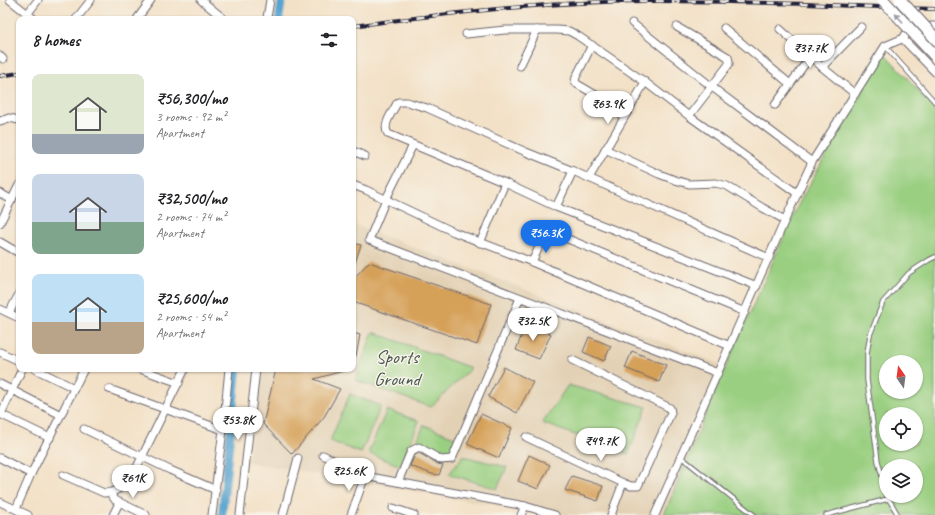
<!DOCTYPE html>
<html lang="en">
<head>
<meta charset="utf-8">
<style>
  :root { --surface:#fff; --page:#f2f2f2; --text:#202124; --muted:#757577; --accent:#1a73e8 }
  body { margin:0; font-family:Caveat,sans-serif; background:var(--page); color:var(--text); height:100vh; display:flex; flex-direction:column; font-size:15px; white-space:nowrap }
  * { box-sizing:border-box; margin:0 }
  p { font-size:13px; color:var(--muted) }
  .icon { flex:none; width:22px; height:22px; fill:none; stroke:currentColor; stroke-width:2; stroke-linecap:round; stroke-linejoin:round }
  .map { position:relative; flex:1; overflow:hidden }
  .side { position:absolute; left:16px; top:16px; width:340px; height:356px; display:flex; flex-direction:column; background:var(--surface); border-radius:8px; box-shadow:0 1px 3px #0004 }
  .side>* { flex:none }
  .needle { width:26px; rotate:346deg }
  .buttons { position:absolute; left:879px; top:355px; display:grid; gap:8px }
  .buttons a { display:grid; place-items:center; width:44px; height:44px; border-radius:50%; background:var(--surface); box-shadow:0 1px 3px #0004; font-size:20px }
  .price { position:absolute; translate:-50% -34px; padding:0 9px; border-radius:14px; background:#fff; color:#222; font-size:13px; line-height:26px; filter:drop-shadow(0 1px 2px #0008) }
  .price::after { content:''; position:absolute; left:50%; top:24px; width:12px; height:9px; margin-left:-6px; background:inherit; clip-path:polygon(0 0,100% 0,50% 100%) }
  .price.current { background:var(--accent); color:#fff }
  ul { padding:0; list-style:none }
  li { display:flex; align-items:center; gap:12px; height:100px; padding:0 16px }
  li span { display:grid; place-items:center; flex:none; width:112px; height:80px; border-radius:8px; color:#555 }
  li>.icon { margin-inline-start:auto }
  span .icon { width:48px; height:48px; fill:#fffc; stroke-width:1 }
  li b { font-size:17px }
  h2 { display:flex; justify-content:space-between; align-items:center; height:48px; padding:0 16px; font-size:17px }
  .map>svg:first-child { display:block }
  .built { fill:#e3d1b5 }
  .park { fill:#9acf81; stroke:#5e785e; fill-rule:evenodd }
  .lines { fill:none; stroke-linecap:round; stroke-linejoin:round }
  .canal { stroke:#58a4d0; stroke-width:8 }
  .building { fill:#d5a058 }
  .service-casing { stroke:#6b656c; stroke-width:5.5 }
  .minor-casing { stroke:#6b656c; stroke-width:9 }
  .service { stroke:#fff; stroke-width:3.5 }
  .minor { stroke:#fff; stroke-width:7 }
  .rail-casing { stroke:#22223b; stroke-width:4 }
  .rail { stroke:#f7f3e8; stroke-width:2.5; stroke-dasharray:8; stroke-linecap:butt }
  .primary-bridge-casing { stroke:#6b656c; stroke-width:13; stroke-linecap:butt }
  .primary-bridge { stroke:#fff; stroke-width:11 }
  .oneway { fill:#9c9ca7 }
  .labels { text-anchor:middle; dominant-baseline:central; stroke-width:3; stroke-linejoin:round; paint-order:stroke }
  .park-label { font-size:19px; fill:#465650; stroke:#f7f3e8 }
</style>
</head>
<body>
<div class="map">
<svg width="935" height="515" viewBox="0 0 935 515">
  <rect width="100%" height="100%" fill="#f7f3e8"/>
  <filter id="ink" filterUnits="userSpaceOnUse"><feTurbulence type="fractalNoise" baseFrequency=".025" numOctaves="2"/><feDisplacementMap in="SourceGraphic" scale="8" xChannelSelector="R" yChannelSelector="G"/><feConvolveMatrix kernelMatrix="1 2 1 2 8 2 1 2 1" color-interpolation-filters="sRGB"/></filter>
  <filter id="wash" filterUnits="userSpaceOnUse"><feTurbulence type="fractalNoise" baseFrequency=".012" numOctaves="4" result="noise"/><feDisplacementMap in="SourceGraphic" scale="16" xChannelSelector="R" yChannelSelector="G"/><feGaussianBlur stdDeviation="0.9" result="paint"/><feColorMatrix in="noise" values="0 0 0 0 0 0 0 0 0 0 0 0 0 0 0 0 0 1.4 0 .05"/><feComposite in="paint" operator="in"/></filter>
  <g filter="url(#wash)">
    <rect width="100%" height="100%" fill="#f3e1c7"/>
    <path class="built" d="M353 224 726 366 664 515H549L248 462 258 369H353Z"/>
    <g class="park">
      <path d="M884 53 935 108V515H664L726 366 799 203ZM886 362H916V392H886ZM886 414H916V444H886ZM886 466H916V496H886Z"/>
      <path d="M373 332 471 368 431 407 355 380Z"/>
      <path d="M568 385 647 407 628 454 542 423Z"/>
      <path d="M350 394 381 406 361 453 330 441Z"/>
      <path d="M387 410 419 421 401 466 368 453Z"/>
      <path d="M424 425 457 438 449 457 416 443Z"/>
      <path d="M463 456 507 467 497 489 449 474Z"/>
    </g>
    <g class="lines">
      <g class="canal">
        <path d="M279 19 282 0"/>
        <path d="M222 515 237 369"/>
      </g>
    </g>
    <g id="blocks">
      <g class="building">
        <path d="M353 243 361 245 354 266H353Z"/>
        <path d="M369 262 491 304 477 345 353 302V279Z"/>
        <path d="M526 324 551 334 539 359 516 350Z"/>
        <path d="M353 333 360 335 356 356H353Z"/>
        <path d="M589 337 611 346 604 361 583 352Z"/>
        <path d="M632 351 666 365 659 382 625 368Z"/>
        <path d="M504 367 533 382 517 413 488 397Z"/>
        <path d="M276 369H342L343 371 314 379 340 389 324 417 292 454 263 424Z"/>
        <path d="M481 414 512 428 499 458 467 444Z"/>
        <path d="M419 453 438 464 443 465 439 475 432 474 410 466 415 455Z"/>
        <path d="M529 455 550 465 538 489 518 481Z"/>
        <path d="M572 476 603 486 598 501 565 490Z"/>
      </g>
    </g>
  </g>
  <g filter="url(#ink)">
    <use href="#blocks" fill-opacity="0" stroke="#6b656c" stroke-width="1"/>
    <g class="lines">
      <g class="service-casing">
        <g id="service">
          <path d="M885 46 935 102"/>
          <path d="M681 457 754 515"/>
          <path d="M886 491 878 461 867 380V353L870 335 883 302 909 273 929 260 935 257"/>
          <path d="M887 496 898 515"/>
          <path d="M826 515 888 499"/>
        </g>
      </g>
      <g class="minor-casing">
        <g id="minor">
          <path d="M10 0 34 19"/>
          <path d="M201 0 224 19"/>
          <path d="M28 13 38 0"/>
          <path d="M267 18 270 0"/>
          <path d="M76 19 91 0"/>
          <path d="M137 19 151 0"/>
          <path d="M632 23 712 87 812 162"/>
          <path d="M935 26H931L905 35 904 38 905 41 935 72"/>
          <path d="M677 27 728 57 729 61V64L689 116"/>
          <path d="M724 28 790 84"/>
          <path d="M780 29 822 67 855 94"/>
          <path d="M466 34 505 30H557L569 31 578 36 645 82 689 116 798 194"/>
          <path d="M592 45 576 77 575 81 577 84 606 101"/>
          <path d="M0 56 3 59"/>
          <path d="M520 66 537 30"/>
          <path d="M822 67 861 27"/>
          <path d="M775 105 810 57"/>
          <path d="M0 121 9 118 19 120"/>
          <path d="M413 145 386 199 369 240 718 373"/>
          <path d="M605 149 659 174 675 180 689 184 716 183 727 186 763 208 785 220"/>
          <path d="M353 151 365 156"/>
          <path d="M589 178 645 82"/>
          <path d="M353 185 366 190 454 232 532 262 730 346"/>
          <path d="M0 193 12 200"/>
          <path d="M556 207 573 171"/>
          <path d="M0 223 19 185"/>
          <path d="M0 242 19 253"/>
          <path d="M480 243 505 183"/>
          <path d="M532 262 545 234 551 232 745 312"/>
          <path d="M757 286 556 207 505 183 388 134C382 125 392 113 396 105L398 102H407L427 108 526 152 573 171 769 258"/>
          <path d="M0 309 19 318"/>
          <path d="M9 313 19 294"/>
          <path d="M0 352 19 361"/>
          <path d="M572 360 670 408 671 413 638 486H631L623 483"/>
          <path d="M35 369 74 388"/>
          <path d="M140 369 179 383"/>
          <path d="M0 384 61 415"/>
          <path d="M109 389 223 430"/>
          <path d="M0 414 50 438"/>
          <path d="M1 414 22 369"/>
          <path d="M84 429 170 470 216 490"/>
          <path d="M526 437 623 483 611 515"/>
          <path d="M323 455 365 476 525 506 555 515"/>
          <path d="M0 458 31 474"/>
          <path d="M63 475 104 493C120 493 128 482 136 469L185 369"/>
          <path d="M398 482 411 451 419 447 441 460 452 459 520 298"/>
          <path d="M110 493 115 500 146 515"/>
          <path d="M0 502 28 515"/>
          <path d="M393 508 414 515"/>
          <path d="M16 509 31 474 84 369"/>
          <path d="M113 515 119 503"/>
          <path d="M212 515 223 430 229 369"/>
          <path d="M240 515 256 369"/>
          <path d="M283 515 298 458"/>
          <path d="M351 515 365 476"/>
          <path d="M521 515 525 506"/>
          <path d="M655 515 785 220 812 162 885 46 904 38"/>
        </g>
      </g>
      <use href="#service" class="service"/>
      <use href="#minor" class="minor"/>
      <g class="rail-casing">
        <g id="rail">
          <path d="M353 26C449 13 545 2 642 1 740 0 837 6 935 9"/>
          <path d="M0 76 19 73"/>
        </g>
      </g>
      <use href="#rail" class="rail"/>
      <g class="primary-bridge-casing">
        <g id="primary-bridge">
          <path d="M883 0 935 56"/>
          <path d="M900 0 935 38"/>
        </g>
      </g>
      <use href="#primary-bridge" class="primary-bridge"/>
    </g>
    <defs><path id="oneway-solid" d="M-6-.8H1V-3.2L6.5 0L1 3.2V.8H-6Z"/></defs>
    <use class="oneway" href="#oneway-solid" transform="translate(899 18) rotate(-133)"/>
  </g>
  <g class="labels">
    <g class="park-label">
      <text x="397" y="357">Sports<tspan x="397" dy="22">Ground</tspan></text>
    </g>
  </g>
</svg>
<div class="buttons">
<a><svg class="needle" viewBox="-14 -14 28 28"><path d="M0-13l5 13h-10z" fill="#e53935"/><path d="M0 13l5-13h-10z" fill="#757577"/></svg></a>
<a><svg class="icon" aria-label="locate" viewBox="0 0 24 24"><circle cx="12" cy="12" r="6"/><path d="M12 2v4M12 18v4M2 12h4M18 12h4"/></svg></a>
<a><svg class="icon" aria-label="layers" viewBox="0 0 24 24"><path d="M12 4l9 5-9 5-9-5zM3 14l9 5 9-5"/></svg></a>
</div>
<b class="price" style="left:810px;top:69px">₹37.7K</b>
<b class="price" style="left:608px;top:125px">₹63.9K</b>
<b class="price current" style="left:546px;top:254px">₹56.3K</b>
<b class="price" style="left:533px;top:342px">₹32.5K</b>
<b class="price" style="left:238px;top:441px">₹53.8K</b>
<b class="price" style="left:601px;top:462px">₹49.7K</b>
<b class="price" style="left:349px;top:492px">₹25.6K</b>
<b class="price" style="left:133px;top:499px">₹61K</b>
<section class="side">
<h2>8 homes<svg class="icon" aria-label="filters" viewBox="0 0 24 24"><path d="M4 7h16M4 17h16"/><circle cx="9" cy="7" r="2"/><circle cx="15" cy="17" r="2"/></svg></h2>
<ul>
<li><span style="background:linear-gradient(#dfe7d0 75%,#9aa5b1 0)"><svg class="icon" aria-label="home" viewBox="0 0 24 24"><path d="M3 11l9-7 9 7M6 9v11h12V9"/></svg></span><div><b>₹56,300/mo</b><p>3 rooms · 92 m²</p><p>Apartment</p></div></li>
<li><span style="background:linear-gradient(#c9d6e8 60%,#7fa58c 0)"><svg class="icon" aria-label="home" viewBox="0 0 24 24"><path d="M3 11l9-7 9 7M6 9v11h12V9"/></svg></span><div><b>₹32,500/mo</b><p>2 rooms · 74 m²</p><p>Apartment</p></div></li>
<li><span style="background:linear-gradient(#bfe0f5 60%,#b9a48a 0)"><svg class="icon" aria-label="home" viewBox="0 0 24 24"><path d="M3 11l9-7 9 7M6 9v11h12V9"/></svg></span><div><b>₹25,600/mo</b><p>2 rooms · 54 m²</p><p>Apartment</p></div></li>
</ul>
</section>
</div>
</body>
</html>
